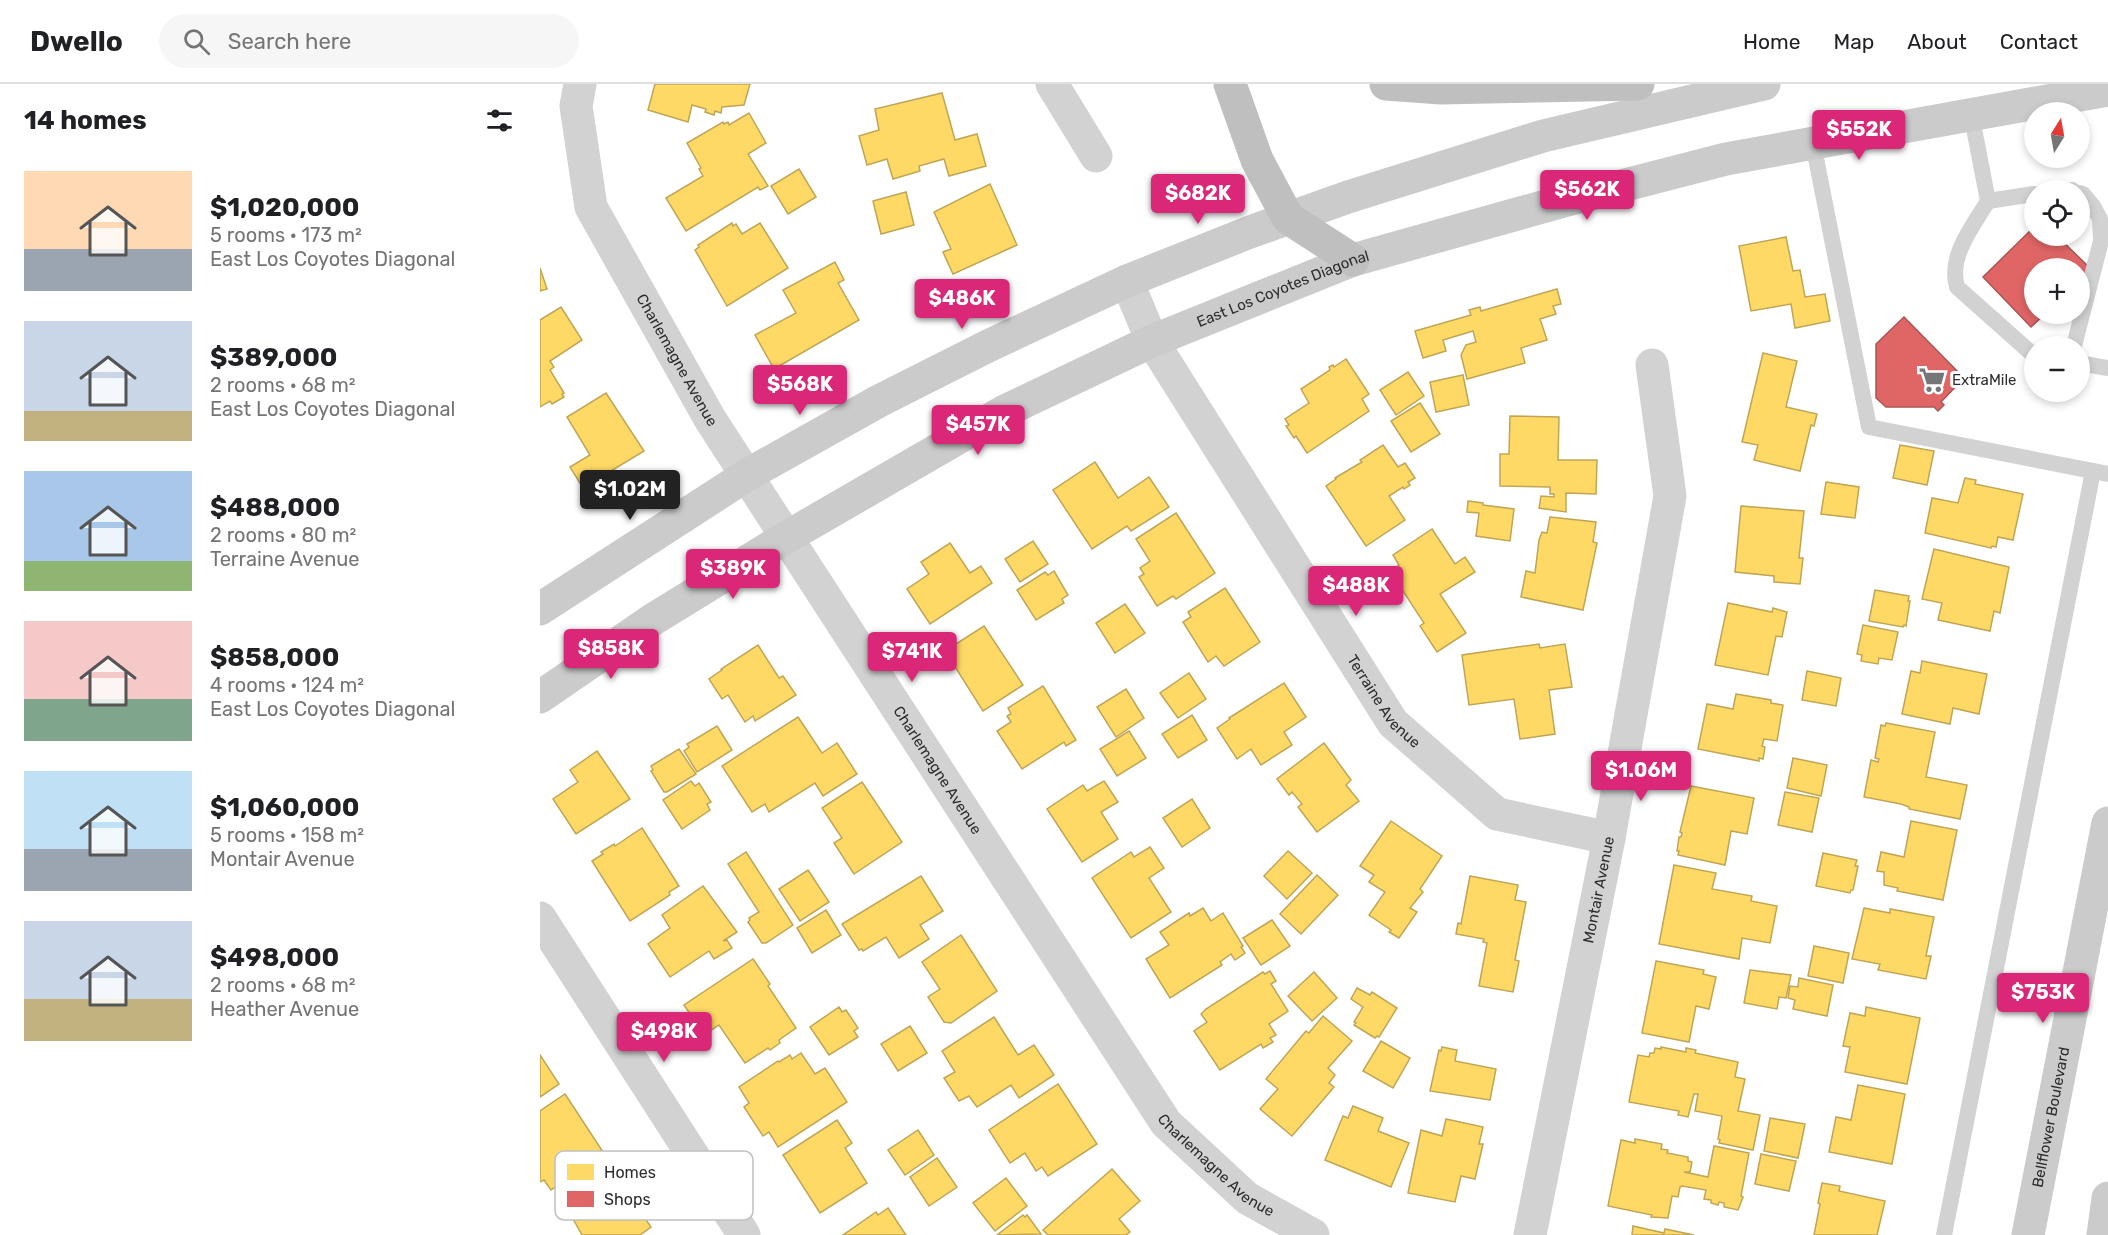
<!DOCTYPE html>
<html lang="en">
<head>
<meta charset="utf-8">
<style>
  :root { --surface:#fff; --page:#f6f6f6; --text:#202124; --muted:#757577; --line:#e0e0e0; --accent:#db2777 }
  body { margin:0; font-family:Rubik,sans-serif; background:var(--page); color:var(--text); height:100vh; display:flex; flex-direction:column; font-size:22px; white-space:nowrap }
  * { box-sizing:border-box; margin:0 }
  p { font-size:20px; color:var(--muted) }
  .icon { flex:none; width:33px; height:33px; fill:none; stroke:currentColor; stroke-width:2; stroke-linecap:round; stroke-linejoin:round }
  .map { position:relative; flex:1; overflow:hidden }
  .side { display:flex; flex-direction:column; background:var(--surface); width:540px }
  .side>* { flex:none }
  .needle { width:39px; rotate:11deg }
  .tools { position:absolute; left:1484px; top:18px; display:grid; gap:12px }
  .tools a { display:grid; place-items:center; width:66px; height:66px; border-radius:50%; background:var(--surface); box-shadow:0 3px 9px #0003; font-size:30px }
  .price { position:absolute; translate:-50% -51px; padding:0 14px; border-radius:6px; background:var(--accent); color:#fff; font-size:20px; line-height:39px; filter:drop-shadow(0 2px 3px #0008) }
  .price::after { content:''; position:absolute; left:50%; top:36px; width:18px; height:14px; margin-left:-9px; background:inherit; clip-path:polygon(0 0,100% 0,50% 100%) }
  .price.current { background:#222; color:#fff }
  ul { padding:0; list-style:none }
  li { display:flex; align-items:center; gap:18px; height:150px; padding:0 24px }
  li span { display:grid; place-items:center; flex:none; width:168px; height:120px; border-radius:0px; color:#555 }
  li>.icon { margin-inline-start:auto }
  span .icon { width:72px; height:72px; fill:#fffc; stroke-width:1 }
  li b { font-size:26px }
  h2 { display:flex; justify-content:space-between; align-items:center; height:72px; padding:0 24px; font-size:26px }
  header { display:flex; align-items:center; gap:36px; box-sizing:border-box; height:84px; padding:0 30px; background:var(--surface); border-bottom:2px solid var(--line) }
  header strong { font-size:28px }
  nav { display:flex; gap:33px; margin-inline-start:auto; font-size:21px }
  .search { width:420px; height:54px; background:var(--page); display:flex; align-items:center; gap:15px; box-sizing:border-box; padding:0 21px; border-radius:33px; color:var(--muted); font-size:22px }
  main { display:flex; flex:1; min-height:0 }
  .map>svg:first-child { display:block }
  .homes { fill:#ffd966; stroke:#c0a555; stroke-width:1.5 }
  .shops { fill:#e06666; stroke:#a55; stroke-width:1.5 }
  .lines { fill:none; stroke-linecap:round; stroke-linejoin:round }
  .lane { stroke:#d2d2d2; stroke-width:16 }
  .street { stroke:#d2d2d2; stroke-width:33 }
  .secondary { stroke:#cbcbcb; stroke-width:33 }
  .highway { stroke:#bfbfbf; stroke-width:33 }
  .labels { text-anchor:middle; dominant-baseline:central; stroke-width:6; stroke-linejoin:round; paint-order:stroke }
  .street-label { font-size:15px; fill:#2d2d2d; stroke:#fff }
  .poi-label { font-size:15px; fill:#2d2d2d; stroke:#fff; text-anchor:start }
  .key { fill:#fff; stroke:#c0c0c0; stroke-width:1.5 }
  .key-label { font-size:16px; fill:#2d2d2d }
</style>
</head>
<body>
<header>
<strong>Dwello</strong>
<div class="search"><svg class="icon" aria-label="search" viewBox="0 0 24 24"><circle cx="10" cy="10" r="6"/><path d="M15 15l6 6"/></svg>Search here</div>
<nav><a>Home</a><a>Map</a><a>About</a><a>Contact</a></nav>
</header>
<main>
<section class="side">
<h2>14 homes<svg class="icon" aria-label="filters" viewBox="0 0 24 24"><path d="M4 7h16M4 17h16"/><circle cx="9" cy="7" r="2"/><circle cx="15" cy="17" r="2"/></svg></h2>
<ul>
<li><span style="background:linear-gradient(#ffd9b3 65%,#9aa5b1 0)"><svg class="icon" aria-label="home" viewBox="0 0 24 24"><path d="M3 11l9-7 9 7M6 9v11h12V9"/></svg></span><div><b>$1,020,000</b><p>5 rooms · 173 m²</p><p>East Los Coyotes Diagonal</p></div></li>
<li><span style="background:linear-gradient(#c9d6e8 75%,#c2b280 0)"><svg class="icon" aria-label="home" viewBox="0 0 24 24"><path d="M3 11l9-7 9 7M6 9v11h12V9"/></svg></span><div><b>$389,000</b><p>2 rooms · 68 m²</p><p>East Los Coyotes Diagonal</p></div></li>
<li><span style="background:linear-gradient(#a9c7e8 75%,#8fb573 0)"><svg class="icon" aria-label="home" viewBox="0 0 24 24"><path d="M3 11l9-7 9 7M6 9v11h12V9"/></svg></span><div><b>$488,000</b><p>2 rooms · 80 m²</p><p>Terraine Avenue</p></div></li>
<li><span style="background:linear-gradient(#f6c9c9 65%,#7fa58c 0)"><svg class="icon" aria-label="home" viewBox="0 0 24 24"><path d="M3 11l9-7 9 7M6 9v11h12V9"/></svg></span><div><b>$858,000</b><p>4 rooms · 124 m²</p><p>East Los Coyotes Diagonal</p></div></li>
<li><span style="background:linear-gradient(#bfe0f5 65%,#9aa5b1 0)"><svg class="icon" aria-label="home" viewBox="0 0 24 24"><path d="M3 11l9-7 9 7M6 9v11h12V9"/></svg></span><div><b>$1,060,000</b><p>5 rooms · 158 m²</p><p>Montair Avenue</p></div></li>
<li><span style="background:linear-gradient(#c9d6e8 65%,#c2b280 0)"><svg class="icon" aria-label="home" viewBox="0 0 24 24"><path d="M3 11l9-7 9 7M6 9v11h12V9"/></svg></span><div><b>$498,000</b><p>2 rooms · 68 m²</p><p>Heather Avenue</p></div></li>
</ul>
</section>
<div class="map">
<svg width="1568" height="1151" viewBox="0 0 1568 1151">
  <rect width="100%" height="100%" fill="#fff"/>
  <g class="homes">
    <path d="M115 0H210L204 21 182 23 181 29 175 27 174 31 165 28 166 25 152 21 148 38 108 26Z"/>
    <path d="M402 9 415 56 437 50 446 82 409 92 404 75 379 82 380 87 353 95 347 75 327 81 319 52 339 46 335 25Z"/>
    <path d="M209 29 226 59 208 70 228 102 220 106 218 103 146 147 126 114 163 92 159 85 161 84 147 59 183 38 184 40 188 38 189 41Z"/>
    <path d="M259 85 276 113 248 130 231 102Z"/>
    <path d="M450 100 477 161 413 190 403 168 411 165 394 128Z"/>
    <path d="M366 108 374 141 341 150 333 117Z"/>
    <path d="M192 139 193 142 196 140 202 150 220 139 248 184 187 222 155 166 159 163 158 161Z"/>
    <path d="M1246 153 1253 187 1260 186 1265 213 1285 210 1290 237 1255 244 1251 220 1211 227 1199 162Z"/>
    <path d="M295 178 304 196 298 199 319 236 234 285 215 251 256 229 243 206Z"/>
    <path d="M0 184 7 205 0 207Z"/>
    <path d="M1017 205 1021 220 1013 222 1016 230 1000 235 1007 256 981 264 985 279 927 295 921 271 926 261 936 258 933 247 903 256 906 267 883 274 875 247 931 231 929 226 940 223 941 227Z"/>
    <path d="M21 223 42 256 10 277 14 283 10 286 24 309 22 310 24 313 12 320 10 317 0 323V236Z"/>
    <path d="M1223 269 1257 277 1246 323 1277 330 1274 342 1271 341 1260 387 1214 376 1218 361 1202 358Z"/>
    <path d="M806 275 829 310 822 315 829 327 767 369 756 352 754 354 746 342 749 341 745 335 769 319 761 305 790 286 789 283 793 281 794 283Z"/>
    <path d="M868 288 884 312 856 331 840 306Z"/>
    <path d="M923 291 929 321 896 328 890 298Z"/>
    <path d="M66 309 104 367 43 404 30 383 50 371 27 333Z"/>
    <path d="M880 319 900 350 871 368 851 337Z"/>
    <path d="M970 332 1019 333 1018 376H1057L1056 410 1026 409V428L999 424 1001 412 1014 413V410H1010V403L960 402V370H969Z"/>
    <path d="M843 361 858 383 865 379 875 394 868 398 870 401 864 405 863 403 849 412 865 436 826 462 786 402 796 395 795 394 822 378 820 376Z"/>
    <path d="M1360 361 1394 367 1387 401 1353 394Z"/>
    <path d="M555 378 578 414 609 393 629 423 591 447 587 442 552 465 513 406Z"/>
    <path d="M1425 394 1436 396 1435 400 1483 410 1473 456 1458 453 1456 463 1452 462 1451 464 1385 449 1392 414 1418 419Z"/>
    <path d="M1286 398 1319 403 1315 434 1281 430Z"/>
    <path d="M928 417 943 419V421L974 425 970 457 936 452 939 429 927 428Z"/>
    <path d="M1201 422 1264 427 1259 474H1263L1260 500 1234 498V492L1195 488Z"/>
    <path d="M636 429 675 489 636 515 633 512 617 522 599 493 604 490 600 484 610 477 596 455Z"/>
    <path d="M1010 433 1056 438 1053 458 1057 459 1043 526 981 513 986 487 995 489 999 456 1002 448 1007 449Z"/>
    <path d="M892 445 915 480 925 473 935 488 900 510 926 549 897 568 880 542 884 539 850 487 859 481 853 471Z"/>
    <path d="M493 457 508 480 480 498 465 475Z"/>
    <path d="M410 459 430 489 441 482 452 499 390 540 367 505 389 490 381 478Z"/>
    <path d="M1394 465 1469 483 1460 529 1454 527 1450 547 1398 536 1402 519 1382 515Z"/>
    <path d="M514 487 528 511 522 515 524 519 496 536 477 506 505 488 508 491Z"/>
    <path d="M685 504 720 558 684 582 676 572 668 578 643 538 651 533 648 528Z"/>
    <path d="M1335 506 1369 512 1368 517H1370L1366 542 1364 541 1363 543 1329 537Z"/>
    <path d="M1188 519 1232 528 1233 524 1247 528 1242 553 1236 552 1228 591 1175 581Z"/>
    <path d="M585 520 605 549 575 569 556 539Z"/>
    <path d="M1323 541 1358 548 1352 576 1339 574 1338 580 1321 577 1322 571 1317 570Z"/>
    <path d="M444 542 483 601 443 627 405 567Z"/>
    <path d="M999 560 1000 564 1025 560 1032 603 1009 606 1015 650 980 655 974 615 929 621 922 571Z"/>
    <path d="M218 561 239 594 243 592 256 611 215 637 213 632 205 638 188 611 182 615 169 595 182 586 181 585Z"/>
    <path d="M1382 577 1447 590 1439 630 1413 624 1410 640 1362 630 1371 587 1380 589Z"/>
    <path d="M1267 587 1301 594 1296 622 1262 616Z"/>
    <path d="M649 589 666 615 638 634 620 609Z"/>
    <path d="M744 599 766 633 744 648 752 661 721 681 711 665 697 675 677 644 690 635 689 634Z"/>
    <path d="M503 602 536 656 526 662 524 658 482 685 457 647 471 638 467 632 471 630 468 624Z"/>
    <path d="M586 605 604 634 576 653 557 623Z"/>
    <path d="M1196 610 1231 616V619L1243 621 1237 657 1224 655 1222 662 1225 663 1223 675 1219 674V677L1158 665 1167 620 1193 625Z"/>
    <path d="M652 631 667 656 638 674 622 650Z"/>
    <path d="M258 633 282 669 297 659 317 690 283 712 275 699 229 728 225 720 212 728 182 682Z"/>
    <path d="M1346 639 1395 648 1386 693 1427 701 1420 735 1369 725V723L1361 720 1324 713 1331 676 1338 678 1339 675 1335 674 1341 641 1345 642Z"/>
    <path d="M177 642 192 666 157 688 144 667 149 663 147 660Z"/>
    <path d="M589 647 606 674 577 692 560 665Z"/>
    <path d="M784 659 811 696 806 701 819 717 777 748 758 723 762 720 752 708 749 711 737 695Z"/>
    <path d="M139 665 156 690 127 708H124L111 687 113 686 111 682Z"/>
    <path d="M57 667 90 715 36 750 13 715 38 698 30 686Z"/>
    <path d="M1253 674 1287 681 1281 712 1247 704Z"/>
    <path d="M151 697 155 702 159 699 171 718 167 720 170 726 142 745 123 716Z"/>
    <path d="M564 697 578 718 561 728 578 755 542 778 507 725 543 701 547 707Z"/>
    <path d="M322 698 362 758 314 790 294 759 302 754 282 724Z"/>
    <path d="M1151 702 1214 714 1207 750 1191 747 1185 781 1138 771 1139 767H1137L1139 753H1141L1142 749 1140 748Z"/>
    <path d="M1245 708 1279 714 1272 748 1238 741Z"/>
    <path d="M652 715 670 744 642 763 623 734Z"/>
    <path d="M851 737 902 772 880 805 883 808 870 824 877 828 859 854 849 848 851 846 829 831 845 808 829 798 834 791 820 782Z"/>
    <path d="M1371 737 1417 746 1403 816 1357 807 1358 804 1344 801V788L1337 787 1341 768 1364 773Z"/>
    <path d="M102 744 139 802 129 808 130 811 90 837 52 777 63 770 61 768 74 760 75 762Z"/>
    <path d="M610 763 624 784 609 794 631 828 591 854 552 794 591 768 594 773Z"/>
    <path d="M748 767 772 789 747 815 724 792Z"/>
    <path d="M206 768 253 841 226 859H222L208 838 210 836 209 834 219 828 188 780Z"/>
    <path d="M1283 769 1317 776 1315 782H1318L1313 806H1311L1310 809 1276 802Z"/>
    <path d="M1134 781 1176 789 1172 805 1212 812 1211 817 1237 822 1230 859 1202 854 1199 875 1119 860Z"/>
    <path d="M268 786 289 818 260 837 239 805Z"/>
    <path d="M777 791 798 811 761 850 740 830Z"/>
    <path d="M381 792 403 827 380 841 389 855 359 874 346 853 323 867 322 865 319 866 302 840Z"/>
    <path d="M930 792 978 801 975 816 986 818 975 876 979 877 973 908 939 902 947 859 943 858 944 855 916 850 918 839 921 840Z"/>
    <path d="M163 802 197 848 183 857 187 856 192 864 174 875 169 867 130 893 108 860 130 844 122 831Z"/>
    <path d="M663 824 671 837 683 829 703 862 701 863 705 869 695 876 691 870 680 878 682 881 630 914 606 875 629 861 620 848 649 829 650 832Z"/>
    <path d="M1324 824 1350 829V825L1394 833 1386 872H1391L1386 895 1338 886 1340 880 1312 875Z"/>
    <path d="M286 826 301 851 272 869 257 844Z"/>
    <path d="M732 836 750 862 721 881 703 854Z"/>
    <path d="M421 851 457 907 411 939 404 938 388 913 400 905 382 878Z"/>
    <path d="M1274 862 1309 869 1303 899 1268 892Z"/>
    <path d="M213 875 230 900 228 902 256 944 239 956 240 959 230 966 228 964 205 979 179 941 164 951 144 921Z"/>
    <path d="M1116 877 1164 886 1163 890 1176 893 1169 925 1156 922 1149 958 1102 949Z"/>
    <path d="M1210 886 1251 891 1246 914 1239 913 1237 925 1204 919Z"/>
    <path d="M730 887 736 897 731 900 748 927 729 940 736 951 730 954 733 958 723 964 721 960 680 986 654 947 667 938 661 930 666 925 723 888 725 890Z"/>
    <path d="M774 888 797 914 772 937 748 912Z"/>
    <path d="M1259 894 1293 901 1287 932 1253 925 1255 916 1248 914 1250 902 1258 903Z"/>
    <path d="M817 904 830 911 832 908 857 924 839 953 837 952 835 954 814 941 816 939 814 938 823 923 811 915Z"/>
    <path d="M299 923 302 928 306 926 318 944 314 947 318 953 289 971 270 943Z"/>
    <path d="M1326 923 1380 934 1367 1000 1305 988 1310 963 1303 962 1310 929 1325 932Z"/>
    <path d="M783 932 812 957 788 984 795 991 789 999 794 1003 752 1052 720 1025 738 1005 726 995 766 947 769 949Z"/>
    <path d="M454 933 478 971 494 961 514 991 479 1014 471 1001 437 1023 429 1012 419 1017 404 994 415 988 402 967Z"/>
    <path d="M370 942 387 969 358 987 341 960Z"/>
    <path d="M841 957 870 974 853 1004 823 987Z"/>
    <path d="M902 963 917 966 915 977 956 985 950 1016 890 1007 899 966 901 967Z"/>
    <path d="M1121 963 1146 968V964L1156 966 1155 969 1198 978 1195 993 1205 995 1198 1027 1220 1031 1213 1066 1179 1059 1180 1056 1178 1055 1182 1032 1155 1027 1158 1010H1154L1148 1033 1138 1031 1139 1027 1089 1018 1098 971 1109 973 1110 969H1114L1115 964 1121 965Z"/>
    <path d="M261 969 275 990 285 984 307 1018 238 1063 229 1048 223 1052 204 1023 209 1019 199 1003 238 977 239 978 250 971 252 975Z"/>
    <path d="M0 971 19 1000 0 1013Z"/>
    <path d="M518 1000 557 1060 508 1092 502 1083 496 1087 485 1069 470 1079 449 1046Z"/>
    <path d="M1318 1001 1365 1010 1352 1080 1289 1068 1296 1033 1311 1036Z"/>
    <path d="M25 1010 65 1071 11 1106 4 1096 0 1098V1027Z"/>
    <path d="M813 1022 843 1034 838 1047 869 1059 851 1103 785 1076 803 1032 808 1034Z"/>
    <path d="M1230 1034 1265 1040 1258 1074 1224 1067Z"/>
    <path d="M906 1035 943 1043 939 1060H943L935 1095 921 1092 915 1118 868 1109 881 1046 902 1052Z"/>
    <path d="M297 1036 312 1059 305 1064 327 1099 280 1129 243 1071Z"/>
    <path d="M378 1046 394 1071 365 1091 348 1066Z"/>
    <path d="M1095 1055 1122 1060 1121 1065 1128 1066 1127 1069 1148 1073V1077L1152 1078 1150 1088H1144L1168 1093 1174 1062 1209 1069 1201 1112 1203 1113 1198 1126 1184 1123V1119L1179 1118 1178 1121 1171 1119V1116L1164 1115 1166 1106 1142 1102 1140 1103 1138 1113 1132 1112 1128 1134 1111 1133 1112 1131 1068 1122 1081 1056 1095 1059Z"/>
    <path d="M1221 1070 1256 1077 1249 1107 1215 1100Z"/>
    <path d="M397 1074 417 1103 389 1122 370 1093Z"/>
    <path d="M572 1085 600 1117 579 1135 590 1148 586 1151H508L503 1146Z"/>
    <path d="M466 1094 487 1122 455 1147 433 1119Z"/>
    <path d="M1282 1099 1300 1102 1299 1107 1345 1117 1337 1151H1274L1280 1120 1278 1119Z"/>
    <path d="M84 1104 111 1143 100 1151H42L32 1133 41 1127 43 1131Z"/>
    <path d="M348 1124 366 1151H303L336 1128 338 1131Z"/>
    <path d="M483 1131 485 1133 487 1131 501 1150 457 1151Z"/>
    <path d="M1093 1142 1124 1149 1125 1145 1154 1151H1092Z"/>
  </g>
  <g class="shops">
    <path d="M1494 143V152H1517L1551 185 1539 197V184H1494V230H1505L1491 243 1443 193Z"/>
    <path d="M1364 233 1424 294 1401 318 1404 321 1398 327 1394 323H1346L1336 314V260Z"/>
  </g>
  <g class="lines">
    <g class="lane">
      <path d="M1431 29 1448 117C1433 142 1408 172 1417 203L1490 268 1494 269"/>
      <path d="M1273 59 1329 343 1568 390"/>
      <path d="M1513 106H1532"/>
      <path d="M1448 117 1494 110"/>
      <path d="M1534 262 1561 157 1560 135 1553 122 1543 110 1539 109"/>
      <path d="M1539 279 1568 284"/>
      <path d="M1404 1151 1553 387"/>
    </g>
    <g class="street">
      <path id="s1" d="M40 0 36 22 51 123 170 335 626 1039 707 1114 773 1151"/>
      <path d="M512 0 556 72"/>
      <path id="s2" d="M587 197 612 257 853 639 957 730 1069 754"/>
      <path d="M0 834 204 1151"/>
      <path id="s3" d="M990 1151 1069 754 1130 412 1112 281"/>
    </g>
    <g class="secondary">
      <path d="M0 525 207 391 339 317 448 262 587 197 710 148 808 113 1003 52 1224 0"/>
      <path id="s4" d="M0 613 112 536 247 453 463 328 612 257 813 176 1027 116 1186 75 1568 6"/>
      <path id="s5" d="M1488 1151 1568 739"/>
      <path d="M1563 1151 1568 1114"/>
    </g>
    <g class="highway">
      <path d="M690 0 717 76 748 134 813 176"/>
      <path d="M846 0 901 4 1098 0"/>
    </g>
  </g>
  <defs>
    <g id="supermarket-bare" transform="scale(2.07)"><path d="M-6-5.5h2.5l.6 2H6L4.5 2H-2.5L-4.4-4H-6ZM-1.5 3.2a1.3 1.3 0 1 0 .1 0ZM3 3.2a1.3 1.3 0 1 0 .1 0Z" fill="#767676" stroke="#fff" stroke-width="2.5" paint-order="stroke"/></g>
  </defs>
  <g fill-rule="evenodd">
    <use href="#supermarket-bare" x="1392" y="296"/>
  </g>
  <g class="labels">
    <g class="street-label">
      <text stroke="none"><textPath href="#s4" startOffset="850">East Los Coyotes Diagonal</textPath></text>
      <text stroke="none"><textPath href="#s1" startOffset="300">Charlemagne Avenue</textPath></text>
      <text stroke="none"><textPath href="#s2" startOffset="494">Terraine Avenue</textPath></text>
      <text stroke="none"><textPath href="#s1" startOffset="786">Charlemagne Avenue</textPath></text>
      <text stroke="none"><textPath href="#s3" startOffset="352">Montair Avenue</textPath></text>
      <text stroke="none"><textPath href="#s5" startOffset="120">Bellflower Boulevard</textPath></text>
      <text stroke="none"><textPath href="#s1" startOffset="1272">Charlemagne Avenue</textPath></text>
    </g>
    <g class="poi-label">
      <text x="1412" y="296">ExtraMile</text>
    </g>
  </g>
  <rect x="15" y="1067" width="198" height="69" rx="9" class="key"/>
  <rect x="27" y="1080" width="27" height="16" fill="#ffd966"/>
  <rect x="27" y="1107" width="27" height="16" fill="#e06666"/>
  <g class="key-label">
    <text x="64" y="1094">Homes</text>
    <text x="64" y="1121">Shops</text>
  </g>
</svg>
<div class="tools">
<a><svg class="needle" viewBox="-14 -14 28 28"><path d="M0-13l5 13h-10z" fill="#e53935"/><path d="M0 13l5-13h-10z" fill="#757577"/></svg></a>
<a><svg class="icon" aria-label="locate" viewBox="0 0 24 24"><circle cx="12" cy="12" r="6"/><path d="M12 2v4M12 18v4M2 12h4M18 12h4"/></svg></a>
<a>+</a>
<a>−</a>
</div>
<b class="price" style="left:1319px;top:77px">$552K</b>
<b class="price" style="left:1047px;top:137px">$562K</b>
<b class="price" style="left:658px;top:141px">$682K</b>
<b class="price" style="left:422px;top:246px">$486K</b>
<b class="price" style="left:260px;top:332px">$568K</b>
<b class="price" style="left:438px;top:372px">$457K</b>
<b class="price current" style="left:90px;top:437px">$1.02M</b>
<b class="price" style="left:193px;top:516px">$389K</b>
<b class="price" style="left:816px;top:533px">$488K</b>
<b class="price" style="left:71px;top:596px">$858K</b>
<b class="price" style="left:372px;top:599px">$741K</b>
<b class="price" style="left:1101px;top:718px">$1.06M</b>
<b class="price" style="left:1503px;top:940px">$753K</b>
<b class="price" style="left:124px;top:979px">$498K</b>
</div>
</main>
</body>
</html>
